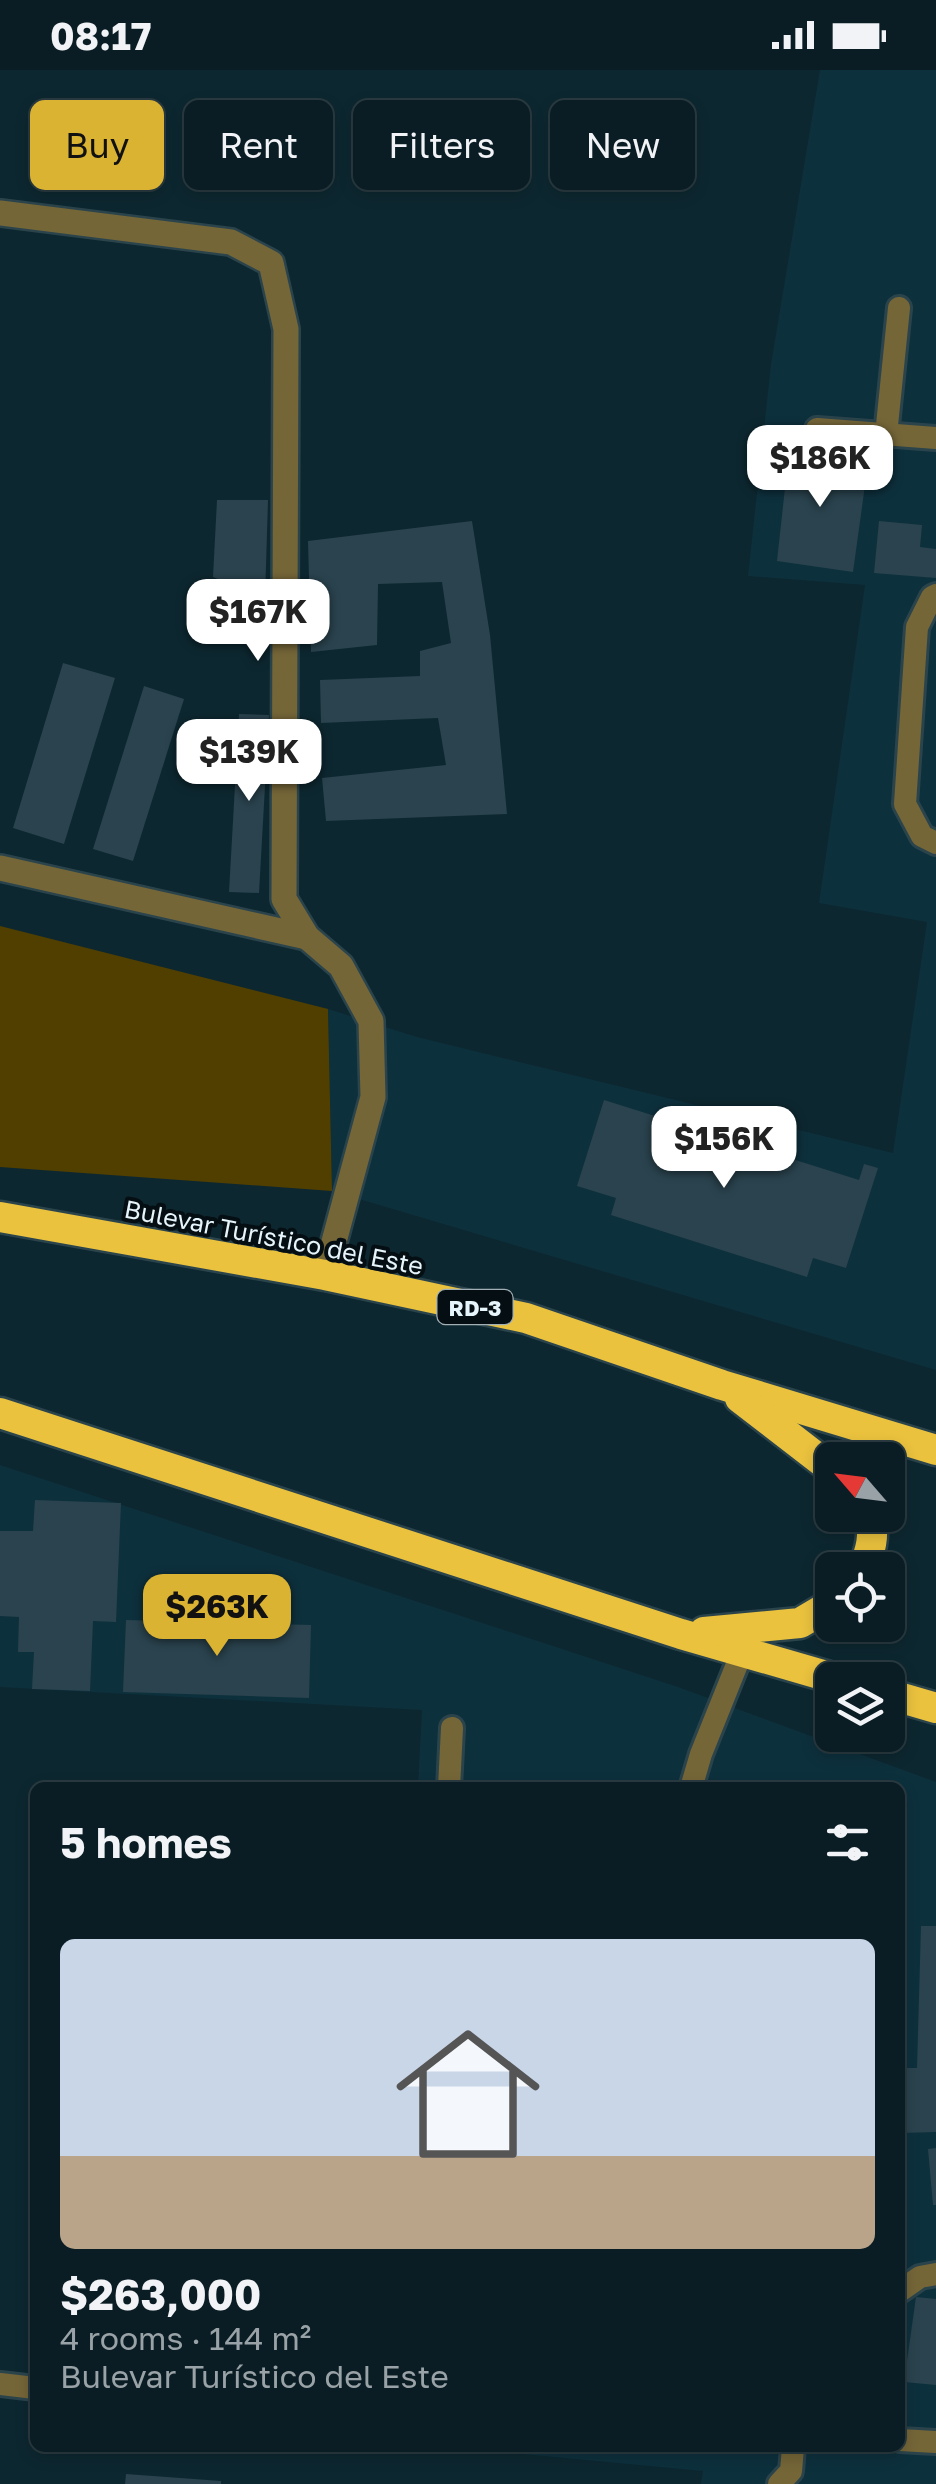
<!DOCTYPE html>
<html lang="en">
<head>
<meta charset="utf-8">
<style>
  :root { --surface:#0a1d24; --page:#182a31; --text:#f1f3f6; --muted:#99a2a6; --line:#2a3b41; --accent:#dab333 }
  body { margin:0; font-family:"Golos Text",sans-serif; background:var(--page); color:var(--text); height:100vh; display:flex; flex-direction:column; font-size:38px; white-space:nowrap }
  * { box-sizing:border-box; margin:0 }
  p { font-size:32px; color:var(--muted) }
  .icon { flex:none; width:55px; height:55px; fill:none; stroke:currentColor; stroke-width:2; stroke-linecap:round; stroke-linejoin:round }
  .map { position:relative; flex:1; overflow:hidden }
  .panel { position:absolute; left:30px; top:1712px; width:875px; height:670px; display:flex; flex-direction:column; background:var(--surface); border-radius:15px; box-shadow:0 5px 15px #0003,0 0 0 2px var(--line) }
  .panel>* { flex:none }
  .top-card { position:absolute; left:30px; top:30px; width:878px; height:90px; display:flex; gap:20px }
  .needle { width:65px; rotate:298deg }
  .tools { position:absolute; left:815px; top:1372px; display:grid; gap:20px }
  .tools a { display:grid; place-items:center; width:90px; height:90px; border-radius:15px; background:var(--surface); box-shadow:0 5px 15px #0003,0 0 0 2px var(--line); font-size:50px }
  .price { position:absolute; translate:-50% -85px; padding:0 22px; border-radius:20px; background:#fff; color:#222; font-size:32px; line-height:65px; filter:drop-shadow(0 2px 5px #0008) }
  .price::after { content:''; position:absolute; left:50%; top:60px; width:30px; height:22px; margin-left:-15px; background:inherit; clip-path:polygon(0 0,100% 0,50% 100%) }
  .price.on { background:var(--accent); color:#111 }
  ul { padding:0; list-style:none }
  li { display:grid; align-content:center; gap:20px; height:530px; padding:0 30px }
  li span { display:grid; place-items:center; height:310px; border-radius:15px; color:#555 }
  li>.icon { margin-inline-start:auto }
  span .icon { width:180px; height:180px; fill:#fffc; stroke-width:1 }
  li b { font-size:42px }
  h2 { display:flex; justify-content:space-between; align-items:center; height:120px; padding:0 30px; font-size:42px }
  .pill { padding:0 35px; border-radius:15px; background:var(--surface); box-shadow:0 5px 15px #0003,0 0 0 2px var(--line); font-size:35px; line-height:90px }
  .pill.on { background:var(--accent); color:#111 }
  .status { display:flex; justify-content:space-between; align-items:center; height:70px; padding:0 50px; background:var(--surface); direction:ltr }
  .status svg { height:28px; fill:currentColor }
  .map>svg:first-child { display:block }
  .built { fill:#0d303d }
  .green { fill:#513f00 }
  .building { fill:#2a434e }
  .lines { fill:none; stroke-linecap:round; stroke-linejoin:round }
  .lane-casing { stroke:#2b444c; stroke-width:28 }
  .street-casing { stroke:#2b444c; stroke-width:30 }
  .highway-casing { stroke:#2b444c; stroke-width:35 }
  .lane { stroke:#756638; stroke-width:22 }
  .street { stroke:#756638; stroke-width:25 }
  .highway { stroke:#eac23e; stroke-width:30 }
  .labels { text-anchor:middle; dominant-baseline:central; stroke-width:8; stroke-linejoin:round; paint-order:stroke }
  .shield { fill:#050e12; stroke:#a2b0b5; stroke-width:2.5 }
  .shield-label { font-size:22px; font-weight:bold; fill:#e6f5fb }
  .street-label { font-size:25px; fill:#e6f5fb; stroke:#050e12 }
</style>
</head>
<body>
<div class="status"><b>08:17</b><svg viewBox="0 0 49 12"><path d="M0 12V9h3v3zM5 12V6h3v6zM10 12V3h3v9zM15 12V0h3v12zM26 1h20v11H26zM47 4h2v5h-2z"/></svg></div>
<div class="map">
<svg width="936" height="2414" viewBox="0 0 936 2414">
  <rect width="100%" height="100%" fill="#0d2730"/>
  <g class="built">
    <path d="M820 0H936V1300L332 1121 328 939 417 967 893 1083 927 852 819 833 865 515 748 506 771 294Z"/>
    <path d="M0 1395 678 1617 936 1712V2414H701L703 2401 458 2378H900V1718L418 1717 422 1640 0 1617Z"/>
  </g>
  <path class="green" d="M0 856 328 939 332 1121 0 1097Z"/>
  <g class="building">
    <path d="M791 363 866 408 853 502 777 491Z"/>
    <path d="M217 430H268L265 529 213 507Z"/>
    <path d="M472 451 490 565 507 744 326 751 322 708 446 695 438 648 321 653 320 610 420 606V581L451 573 442 512 378 514 377 575 311 582 308 471Z"/>
    <path d="M879 451 922 455 920 477 936 479V508L874 503Z"/>
    <path d="M63 593 115 608 64 774 13 758Z"/>
    <path d="M144 616 184 629 133 791 93 779Z"/>
    <path d="M239 644 269 645 259 823 229 822Z"/>
    <path d="M604 1030 859 1110 864 1094 878 1098 846 1198 813 1188 807 1207 611 1145 616 1128 577 1116Z"/>
    <path d="M35 1430 121 1433 116 1552 93 1551 90 1621 32 1619 34 1582H18L19 1547 0 1546V1461H33Z"/>
    <path d="M126 1550 311 1555 309 1628 123 1622Z"/>
    <path d="M921 1856H936V2062L900 2063V1998H917Z"/>
    <path d="M936 2078V2135H933L928 2079Z"/>
    <path d="M916 2227 936 2229V2315L904 2312Z"/>
    <path d="M126 2404 221 2411V2414H125Z"/>
  </g>
  <g class="lines">
    <g class="lane-casing">
      <g id="lane">
        <path d="M817 359 936 368"/>
        <path d="M886 365 899 238"/>
        <path d="M936 525 932 527 917 557 905 734 922 766 936 773"/>
        <path d="M449 1718 452 1658"/>
        <path d="M691 1718 701 1684 742 1582"/>
        <path d="M900 2221 920 2207 936 2204"/>
        <path d="M0 2314 35 2318"/>
        <path d="M900 2370 936 2372"/>
        <path d="M779 2414 791 2401 793 2378"/>
      </g>
    </g>
    <g class="street-casing">
      <g id="street">
        <path d="M0 143 231 172 271 193 286 259 284 829 307 867 341 896 371 951 373 1027 325 1205"/>
        <path d="M0 798 307 867"/>
      </g>
    </g>
    <g class="highway-casing">
      <g id="highway">
        <path d="M0 1147 325 1205 526 1248 722 1315 936 1380"/>
        <path d="M740 1328 832 1399"/>
        <path d="M0 1343 681 1564 840 1610"/>
        <path d="M863 1500C870 1482 876 1464 869 1445"/>
        <path d="M704 1562 800 1553 832 1534"/>
        <path d="M888 1624 936 1638"/>
      </g>
    </g>
    <use href="#lane" class="lane"/>
    <use href="#street" class="street"/>
    <use href="#highway" class="highway"/>
  </g>
  <g class="labels">
    <rect class="shield" x="437.5" y="1220" width="75" height="34" rx="8"/>
    <g class="shield-label">
      <text x="475" y="1237">RD-3</text>
    </g>
    <g class="street-label">
      <text transform="translate(274 1167) rotate(11)">Bulevar Turístico del Este</text>
    </g>
  </g>
</svg>
<div class="tools">
<a><svg class="needle" viewBox="-14 -14 28 28"><path d="M0-13l5 13h-10z" fill="#e53935"/><path d="M0 13l5-13h-10z" fill="#99a2a6"/></svg></a>
<a><svg class="icon" aria-label="locate" viewBox="0 0 24 24"><circle cx="12" cy="12" r="6"/><path d="M12 2v4M12 18v4M2 12h4M18 12h4"/></svg></a>
<a><svg class="icon" aria-label="layers" viewBox="0 0 24 24"><path d="M12 4l9 5-9 5-9-5zM3 14l9 5 9-5"/></svg></a>
</div>
<b class="price" style="left:820px;top:440px">$186K</b>
<b class="price" style="left:258px;top:594px">$167K</b>
<b class="price" style="left:249px;top:734px">$139K</b>
<b class="price" style="left:724px;top:1121px">$156K</b>
<b class="price on" style="left:217px;top:1589px">$263K</b>
<div class="top-card">
<a class="pill on">Buy</a>
<a class="pill">Rent</a>
<a class="pill">Filters</a>
<a class="pill">New</a>
</div>
<section class="panel">
<h2>5 homes<svg class="icon" aria-label="filters" viewBox="0 0 24 24"><path d="M4 7h16M4 17h16"/><circle cx="9" cy="7" r="2"/><circle cx="15" cy="17" r="2"/></svg></h2>
<ul>
<li><span style="background:linear-gradient(#c9d6e8 70%,#b9a48a 0)"><svg class="icon" aria-label="home" viewBox="0 0 24 24"><path d="M3 11l9-7 9 7M6 9v11h12V9"/></svg></span><div><b>$263,000</b><p>4 rooms · 144 m²</p><p>Bulevar Turístico del Este</p></div></li>
</ul>
</section>
</div>
</body>
</html>
